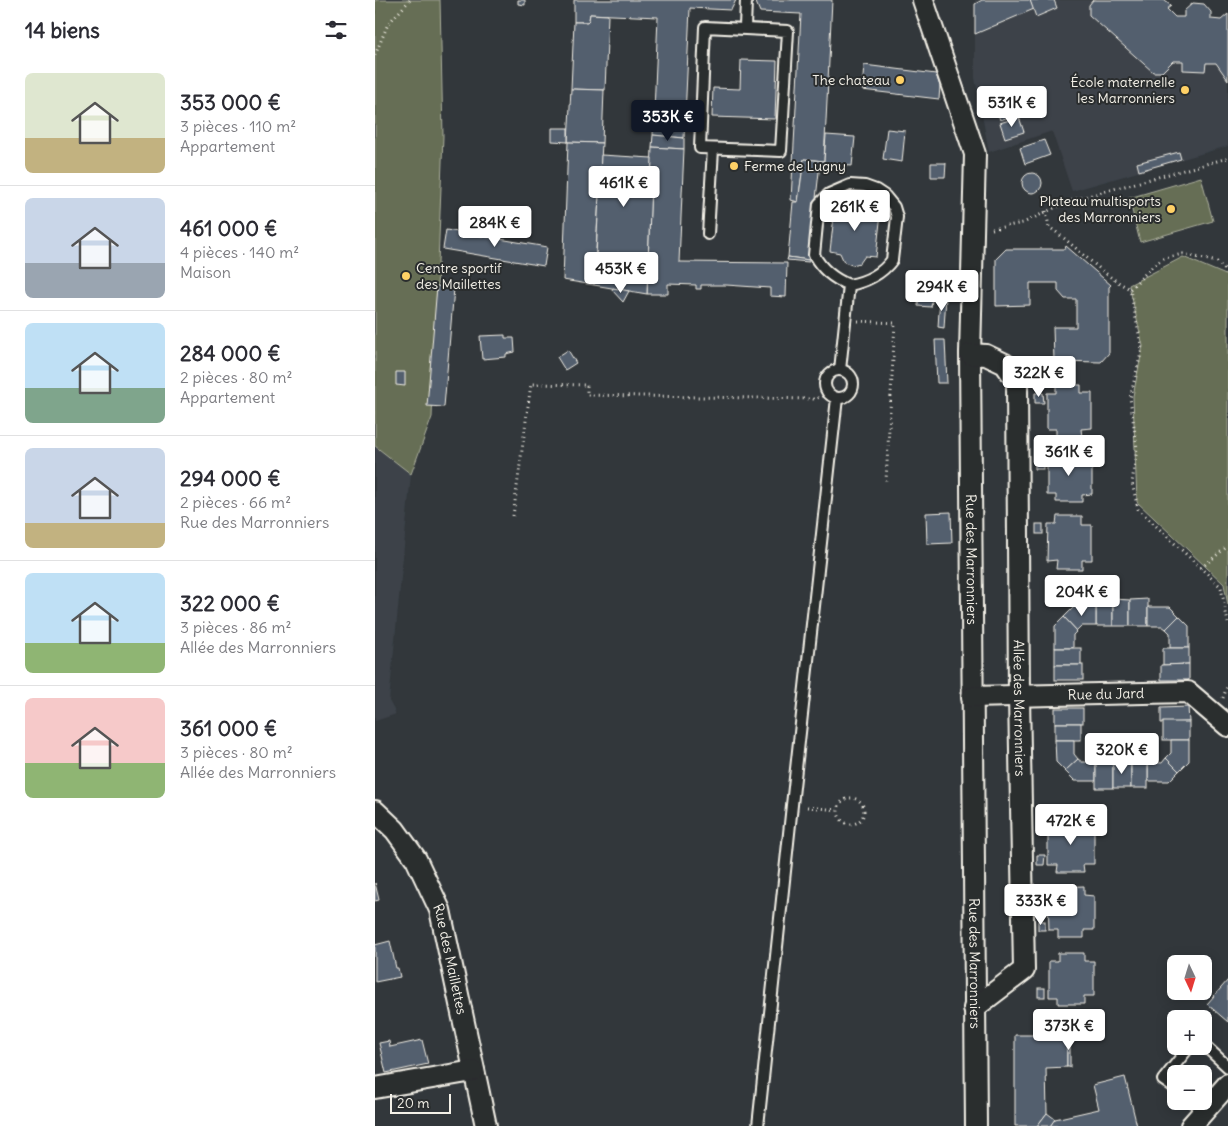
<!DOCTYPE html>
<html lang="fr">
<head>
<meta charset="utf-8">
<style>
  :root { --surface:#fff; --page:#f2f2f3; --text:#2b2b33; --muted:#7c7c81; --line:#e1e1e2; --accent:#111827 }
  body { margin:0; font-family:Delius,sans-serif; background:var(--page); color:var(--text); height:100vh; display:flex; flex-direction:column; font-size:19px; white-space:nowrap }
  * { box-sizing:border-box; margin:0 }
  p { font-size:16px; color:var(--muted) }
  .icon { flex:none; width:28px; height:28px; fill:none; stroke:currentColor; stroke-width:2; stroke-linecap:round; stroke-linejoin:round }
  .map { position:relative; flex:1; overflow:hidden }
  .drawer { display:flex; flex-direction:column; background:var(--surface); width:375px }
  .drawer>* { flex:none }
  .needle { width:32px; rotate:176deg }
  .tools { position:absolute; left:792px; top:955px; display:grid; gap:10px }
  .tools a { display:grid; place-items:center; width:45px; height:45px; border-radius:8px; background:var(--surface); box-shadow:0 2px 12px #0003; font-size:25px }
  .scale { position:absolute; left:15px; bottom:12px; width:61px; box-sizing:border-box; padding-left:5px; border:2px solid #f4f1e8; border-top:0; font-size:14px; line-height:18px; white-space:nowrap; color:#f4f1e8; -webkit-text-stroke:4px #2a2d2e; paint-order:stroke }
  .price { position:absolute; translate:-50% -42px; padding:0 11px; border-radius:5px; background:#fff; color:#222; font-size:16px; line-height:32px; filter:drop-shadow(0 1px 2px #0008) }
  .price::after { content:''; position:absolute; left:50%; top:30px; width:15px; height:11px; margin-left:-8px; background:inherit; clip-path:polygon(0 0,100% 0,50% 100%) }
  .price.current { background:var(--accent); color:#fff }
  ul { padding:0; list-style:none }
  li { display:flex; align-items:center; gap:15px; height:125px; padding:0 25px }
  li+li { border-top:1px solid var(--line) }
  li span { display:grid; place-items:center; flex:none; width:140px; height:100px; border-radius:8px; color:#555 }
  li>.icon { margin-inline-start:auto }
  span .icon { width:60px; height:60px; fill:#fffc; stroke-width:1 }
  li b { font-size:21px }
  h2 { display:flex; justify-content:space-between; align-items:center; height:60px; padding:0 25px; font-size:21px }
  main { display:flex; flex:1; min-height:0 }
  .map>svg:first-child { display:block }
  .built { fill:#3c434a }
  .green { fill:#666e54; stroke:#adb09e }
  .building { fill:#535e6e; stroke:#f4f1e8 }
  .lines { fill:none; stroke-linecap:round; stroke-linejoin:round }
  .lane-casing { stroke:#f4f1e8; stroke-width:14 }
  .street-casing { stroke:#f4f1e8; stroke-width:24 }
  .path { stroke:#f4f1e8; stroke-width:3; stroke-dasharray:1 4; stroke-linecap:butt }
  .lane { stroke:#2a2d2e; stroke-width:10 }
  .street { stroke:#2a2d2e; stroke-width:20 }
  .poi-dot { fill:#ffd166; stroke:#2a2d2e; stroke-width:2 }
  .labels { text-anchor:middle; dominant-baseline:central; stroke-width:4; stroke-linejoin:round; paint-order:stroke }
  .poi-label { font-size:14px; fill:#f4f1e8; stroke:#2a2d2e; text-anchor:end }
  .street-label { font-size:14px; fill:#f4f1e8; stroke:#2a2d2e }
</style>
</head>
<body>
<main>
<section class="drawer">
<h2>14 biens<svg class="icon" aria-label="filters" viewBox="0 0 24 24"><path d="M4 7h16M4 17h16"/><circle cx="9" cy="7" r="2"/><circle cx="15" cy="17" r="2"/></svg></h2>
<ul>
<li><span style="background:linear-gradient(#dfe7d0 65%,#c2b280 0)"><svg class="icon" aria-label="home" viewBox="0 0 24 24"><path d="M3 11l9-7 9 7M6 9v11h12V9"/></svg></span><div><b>353 000 €</b><p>3 pièces · 110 m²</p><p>Appartement</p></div></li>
<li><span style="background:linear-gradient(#c9d6e8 65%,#9aa5b1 0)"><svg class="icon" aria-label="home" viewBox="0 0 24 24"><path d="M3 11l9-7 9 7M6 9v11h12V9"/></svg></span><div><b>461 000 €</b><p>4 pièces · 140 m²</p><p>Maison</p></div></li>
<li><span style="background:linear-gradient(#bfe0f5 65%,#7fa58c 0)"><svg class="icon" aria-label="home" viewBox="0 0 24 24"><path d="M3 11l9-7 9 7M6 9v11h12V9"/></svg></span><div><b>284 000 €</b><p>2 pièces · 80 m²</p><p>Appartement</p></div></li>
<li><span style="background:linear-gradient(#c9d6e8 75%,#c2b280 0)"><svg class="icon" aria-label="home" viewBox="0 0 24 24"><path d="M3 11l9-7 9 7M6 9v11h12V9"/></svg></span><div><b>294 000 €</b><p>2 pièces · 66 m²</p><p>Rue des Marronniers</p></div></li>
<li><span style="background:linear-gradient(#bfe0f5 70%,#8fb573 0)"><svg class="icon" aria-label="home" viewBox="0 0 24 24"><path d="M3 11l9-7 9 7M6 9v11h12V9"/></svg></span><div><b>322 000 €</b><p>3 pièces · 86 m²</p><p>Allée des Marronniers</p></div></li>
<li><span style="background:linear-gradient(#f6c9c9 65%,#8fb573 0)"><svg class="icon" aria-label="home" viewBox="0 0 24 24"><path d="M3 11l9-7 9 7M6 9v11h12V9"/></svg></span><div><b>361 000 €</b><p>3 pièces · 80 m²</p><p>Allée des Marronniers</p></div></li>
</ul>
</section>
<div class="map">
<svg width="853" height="1126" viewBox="0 0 853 1126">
  <rect width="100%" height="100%" fill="#32373b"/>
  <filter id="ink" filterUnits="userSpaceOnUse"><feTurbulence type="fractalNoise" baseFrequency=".02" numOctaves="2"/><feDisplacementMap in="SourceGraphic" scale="10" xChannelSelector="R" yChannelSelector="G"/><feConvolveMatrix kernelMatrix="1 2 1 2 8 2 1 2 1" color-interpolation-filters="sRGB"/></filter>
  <g filter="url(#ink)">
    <g class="built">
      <path d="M600 0H789L796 6 792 10 800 17H809V11L818 3 829 4 836 12 837 19 846 20 853 14V146L697 191 677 131 614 152 600 78Z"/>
      <path d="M0 446 36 474 14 701 21 714 0 721Z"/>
    </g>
    <g class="green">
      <path d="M0 0H65L68 136 57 417 36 474 0 446Z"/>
      <path d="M826 177 838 221 765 242 754 198Z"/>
      <path d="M808 257 853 276V605L849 584 762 502 758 396 768 346 754 285Z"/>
    </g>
    <g class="building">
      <path d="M143 0H150V5L143 4Z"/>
      <path d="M199 0H361L356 10 315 8 309 138 278 135 283 17 215 14 214 20 212 22H199Z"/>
      <path d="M380 0H457L449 161 429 159 423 202 416 200 426 14 385 12Z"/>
      <path d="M607 0H655L659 9 600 34V4Z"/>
      <path d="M655 0H679L682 8 661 17Z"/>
      <path d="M718 0H789L796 6 792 9 800 17H809V11L818 3 829 4 836 12V19L846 20 853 14V80L841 63H831L830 71 808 70V61H798L787 72H778L714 15V5Z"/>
      <path d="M215 14 233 15 230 90 196 89 199 22H212L214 20Z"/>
      <path d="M366 60 402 61 400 119 337 117 338 88 365 89Z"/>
      <path d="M489 65 561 74 565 86 564 99 487 90Z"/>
      <path d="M196 89 229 90 227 143 193 142Z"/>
      <path d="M637 97 643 114 625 120 619 103Z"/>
      <path d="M644 117 649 132 630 138 625 123Z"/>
      <path d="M177 128H193V142L177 141Z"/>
      <path d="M512 129 530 131 527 162 508 159Z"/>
      <path d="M278 135 309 138V149L277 147Z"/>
      <path d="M451 135 480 137 477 166 445 163 434 260 413 257 418 202H423L429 159 449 161Z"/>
      <path d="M669 140 675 155 650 164 645 148Z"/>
      <path d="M193 142 227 143 219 285 188 280Z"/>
      <path d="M277 147 309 149 304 262 412 263 411 297 395 296V288L351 285H326V289H321V285L293 284V294H272Z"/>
      <path d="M804 152 806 159 764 171 762 163Z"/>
      <path d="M226 155 277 158 273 262 221 256Z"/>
      <path d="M556 163H571L570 177H556Z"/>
      <circle cx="657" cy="183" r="10"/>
      <path d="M480 200H485L491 203 495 212 506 213 501 257 490 256 485 263 477 265 469 262 465 253 455 251 460 208 470 209 475 202Z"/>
      <path d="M71 230 172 247 169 266 68 249Z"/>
      <path d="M691 246 736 285 734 287V353L726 362 679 361 678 327H701V299H690L683 291V283H655V305L621 306V259L631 249H690Z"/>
      <path d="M221 256 273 262 272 294 219 285Z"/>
      <path d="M413 257 434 260V262L412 260Z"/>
      <path d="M62 286 79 288 69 407 52 406Z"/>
      <path d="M238 288 254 291 248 302 237 290Z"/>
      <path d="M544 292 558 294 556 307 543 306Z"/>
      <path d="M565 296H571L569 328 563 327Z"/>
      <path d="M130 335V338H139L140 352 131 354V357L107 359 105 336Z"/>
      <path d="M560 340H570L572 383H562Z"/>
      <path d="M193 350 201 363 190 370 182 357Z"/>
      <path d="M21 372H30V386L21 385Z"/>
      <path d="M681 385H706V393H717V428L706 429 707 437H681V429H672V393H681Z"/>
      <path d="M660 393H668L669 403H660Z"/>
      <path d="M681 451H707V459H717V494L707 495V502H681V495H672V460L681 459Z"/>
      <rect x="660" y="459" width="8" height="10"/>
      <path d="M576 512 577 543 552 544 551 513Z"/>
      <path d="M682 516H707V525H717V560H707V569H681L682 560 672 561 673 524H681Z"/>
      <rect x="661" y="524" width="7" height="10"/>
      <path d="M738 599V626H721V600Z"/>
      <path d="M738 599 755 600V626H738Z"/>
      <path d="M773 599V626H755V600Z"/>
      <path d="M699 607H721V626H707L702 631 689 617Z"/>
      <path d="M773 607H795L804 616 791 629 787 626H773Z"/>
      <path d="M804 616 814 626V648H795V633L791 629Z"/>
      <path d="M689 617 702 631 698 635V648H680V626Z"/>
      <rect x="680" y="648" width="26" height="17"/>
      <path d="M788 648H814V664L788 665Z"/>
      <path d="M814 664V680H786V665Z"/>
      <rect x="680" y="665" width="28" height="15"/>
      <path d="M813 707 814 722 786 723V708Z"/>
      <rect x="680" y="708" width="28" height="15"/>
      <rect x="788" y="722" width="26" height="18"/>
      <rect x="680" y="723" width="26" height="17"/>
      <path d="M680 740H699V754L703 759 690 771 681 762Z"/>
      <path d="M796 740H814V761L804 771 791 758 796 753Z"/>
      <path d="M791 758 804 771 794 781H773V762L787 763Z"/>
      <path d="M703 759 707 762H721V781H700L690 771Z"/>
      <path d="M721 762 738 763V788H721Z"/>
      <path d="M756 762V788H738V763Z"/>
      <rect x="756" y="762" width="17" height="26"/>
      <path d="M682 820H708L709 829H719V864H708L709 872H682L683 865H673V829H682Z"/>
      <path d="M662 855H670L669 865H662Z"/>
      <path d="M0 883 4 900 0 901Z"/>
      <path d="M709 886V895L719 896V930H709V938H683V930H674L673 895H683V887Z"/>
      <rect x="663" y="921" width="7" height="9"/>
      <path d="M15 941 21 968H23L25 977 0 982V945Z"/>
      <path d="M683 953H709V961H719V996H709V1004H683V997H674V961H683Z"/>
      <path d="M853 980V1022L832 1004Z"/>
      <rect x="663" y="988" width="7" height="9"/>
      <path d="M640 1035H692V1067L671 1068 672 1113 662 1126H640Z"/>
      <rect x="692" y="1035" width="3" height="32"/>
      <path d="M47 1040 53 1064 11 1073 4 1043 14 1041 15 1047Z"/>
      <path d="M750 1077 762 1126H675L680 1119 724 1109 718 1085Z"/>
      <path d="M672 1113 680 1119 675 1126H662Z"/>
    </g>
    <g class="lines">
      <g class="lane-casing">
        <g id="lane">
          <path d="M330 27 413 31 406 151 325 148Z"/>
          <path d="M370 28 371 0"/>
          <path d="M333 234 338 149"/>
          <path d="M465 370 474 285C490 282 507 274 517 260L522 217 519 207 510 196 501 190 490 186 475 185 454 194 444 204 439 255C447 270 459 279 474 285"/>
          <circle cx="464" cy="384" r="14"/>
          <path d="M829 1045 853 1067"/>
          <path d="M801 1089 788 1080 815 1046"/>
          <path d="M817 1101 830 1111"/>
          <path d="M383 1126 417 805 462 398"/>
        </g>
      </g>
      <g class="street-casing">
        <g id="street">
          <path id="s1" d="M548 0 600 154 595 354 601 1126"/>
          <path id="s2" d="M595 354 611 355 630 364 642 381 644 696 649 970 599 1008"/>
          <path id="s3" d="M597 697 813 692 853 726"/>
          <path id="s4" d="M0 811 20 830 41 859 65 910 111 1126"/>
          <path d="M0 1088 98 1071"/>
          <path d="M816 1126 853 1084"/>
        </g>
      </g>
      <g class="path">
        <path d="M0 55 13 24 35 0"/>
        <path d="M671 211 674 227C702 246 724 273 755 289"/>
        <path d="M617 229 648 223 694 201 853 158"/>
        <path d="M853 273 842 262 808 254 789 258 778 266 755 289 767 349 755 398 762 448 757 483 763 509 846 587 853 623"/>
        <path d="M483 321 520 323 511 481"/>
        <path d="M138 516 156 384 212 385V395L439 399 449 396"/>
        <path d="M826 568 853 546"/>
        <path d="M848 698 853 684"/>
        <circle cx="476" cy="811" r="13"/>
        <path d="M432 807 462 810"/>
      </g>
      <use href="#lane" class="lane"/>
      <use href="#street" class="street"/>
    </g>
  </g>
  <g class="poi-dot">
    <circle cx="525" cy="80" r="5"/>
    <circle cx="810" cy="90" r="5"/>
    <circle cx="359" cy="166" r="5"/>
    <circle cx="796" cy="209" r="5"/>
    <circle cx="31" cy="276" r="5"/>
  </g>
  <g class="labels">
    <g class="poi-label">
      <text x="515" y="80">The chateau</text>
      <text x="800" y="82">École maternelle<tspan x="800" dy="16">les Marronniers</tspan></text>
      <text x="369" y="166" text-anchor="start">Ferme de Lugny</text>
      <text x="786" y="201">Plateau multisports<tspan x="786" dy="16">des Marronniers</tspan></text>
      <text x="41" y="268" text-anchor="start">Centre sportif<tspan x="41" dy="16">des Maillettes</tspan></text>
    </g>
    <g class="street-label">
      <text stroke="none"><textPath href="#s1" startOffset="568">Rue des Marronniers</textPath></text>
      <text stroke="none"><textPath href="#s3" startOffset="134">Rue du Jard</textPath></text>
      <text stroke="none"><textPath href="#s2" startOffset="385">Allée des Marronniers</textPath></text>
      <text stroke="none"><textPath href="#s4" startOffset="170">Rue des Maillettes</textPath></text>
      <text stroke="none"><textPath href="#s1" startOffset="972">Rue des Marronniers</textPath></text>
    </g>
  </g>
</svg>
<div class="tools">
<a><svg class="needle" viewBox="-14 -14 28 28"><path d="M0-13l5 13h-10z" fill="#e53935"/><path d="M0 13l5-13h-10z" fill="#7c7c81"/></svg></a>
<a>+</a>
<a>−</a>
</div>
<div class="scale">20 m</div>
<b class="price" style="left:637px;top:128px">531K €</b>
<b class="price current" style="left:293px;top:142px">353K €</b>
<b class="price" style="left:249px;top:208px">461K €</b>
<b class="price" style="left:480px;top:232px">261K €</b>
<b class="price" style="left:120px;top:248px">284K €</b>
<b class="price" style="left:246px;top:294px">453K €</b>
<b class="price" style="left:567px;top:312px">294K €</b>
<b class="price" style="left:664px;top:398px">322K €</b>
<b class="price" style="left:694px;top:477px">361K €</b>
<b class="price" style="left:707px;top:617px">204K €</b>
<b class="price" style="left:747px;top:775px">320K €</b>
<b class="price" style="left:696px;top:846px">472K €</b>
<b class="price" style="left:666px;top:926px">333K €</b>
<b class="price" style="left:694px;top:1051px">373K €</b>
</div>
</main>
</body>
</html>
